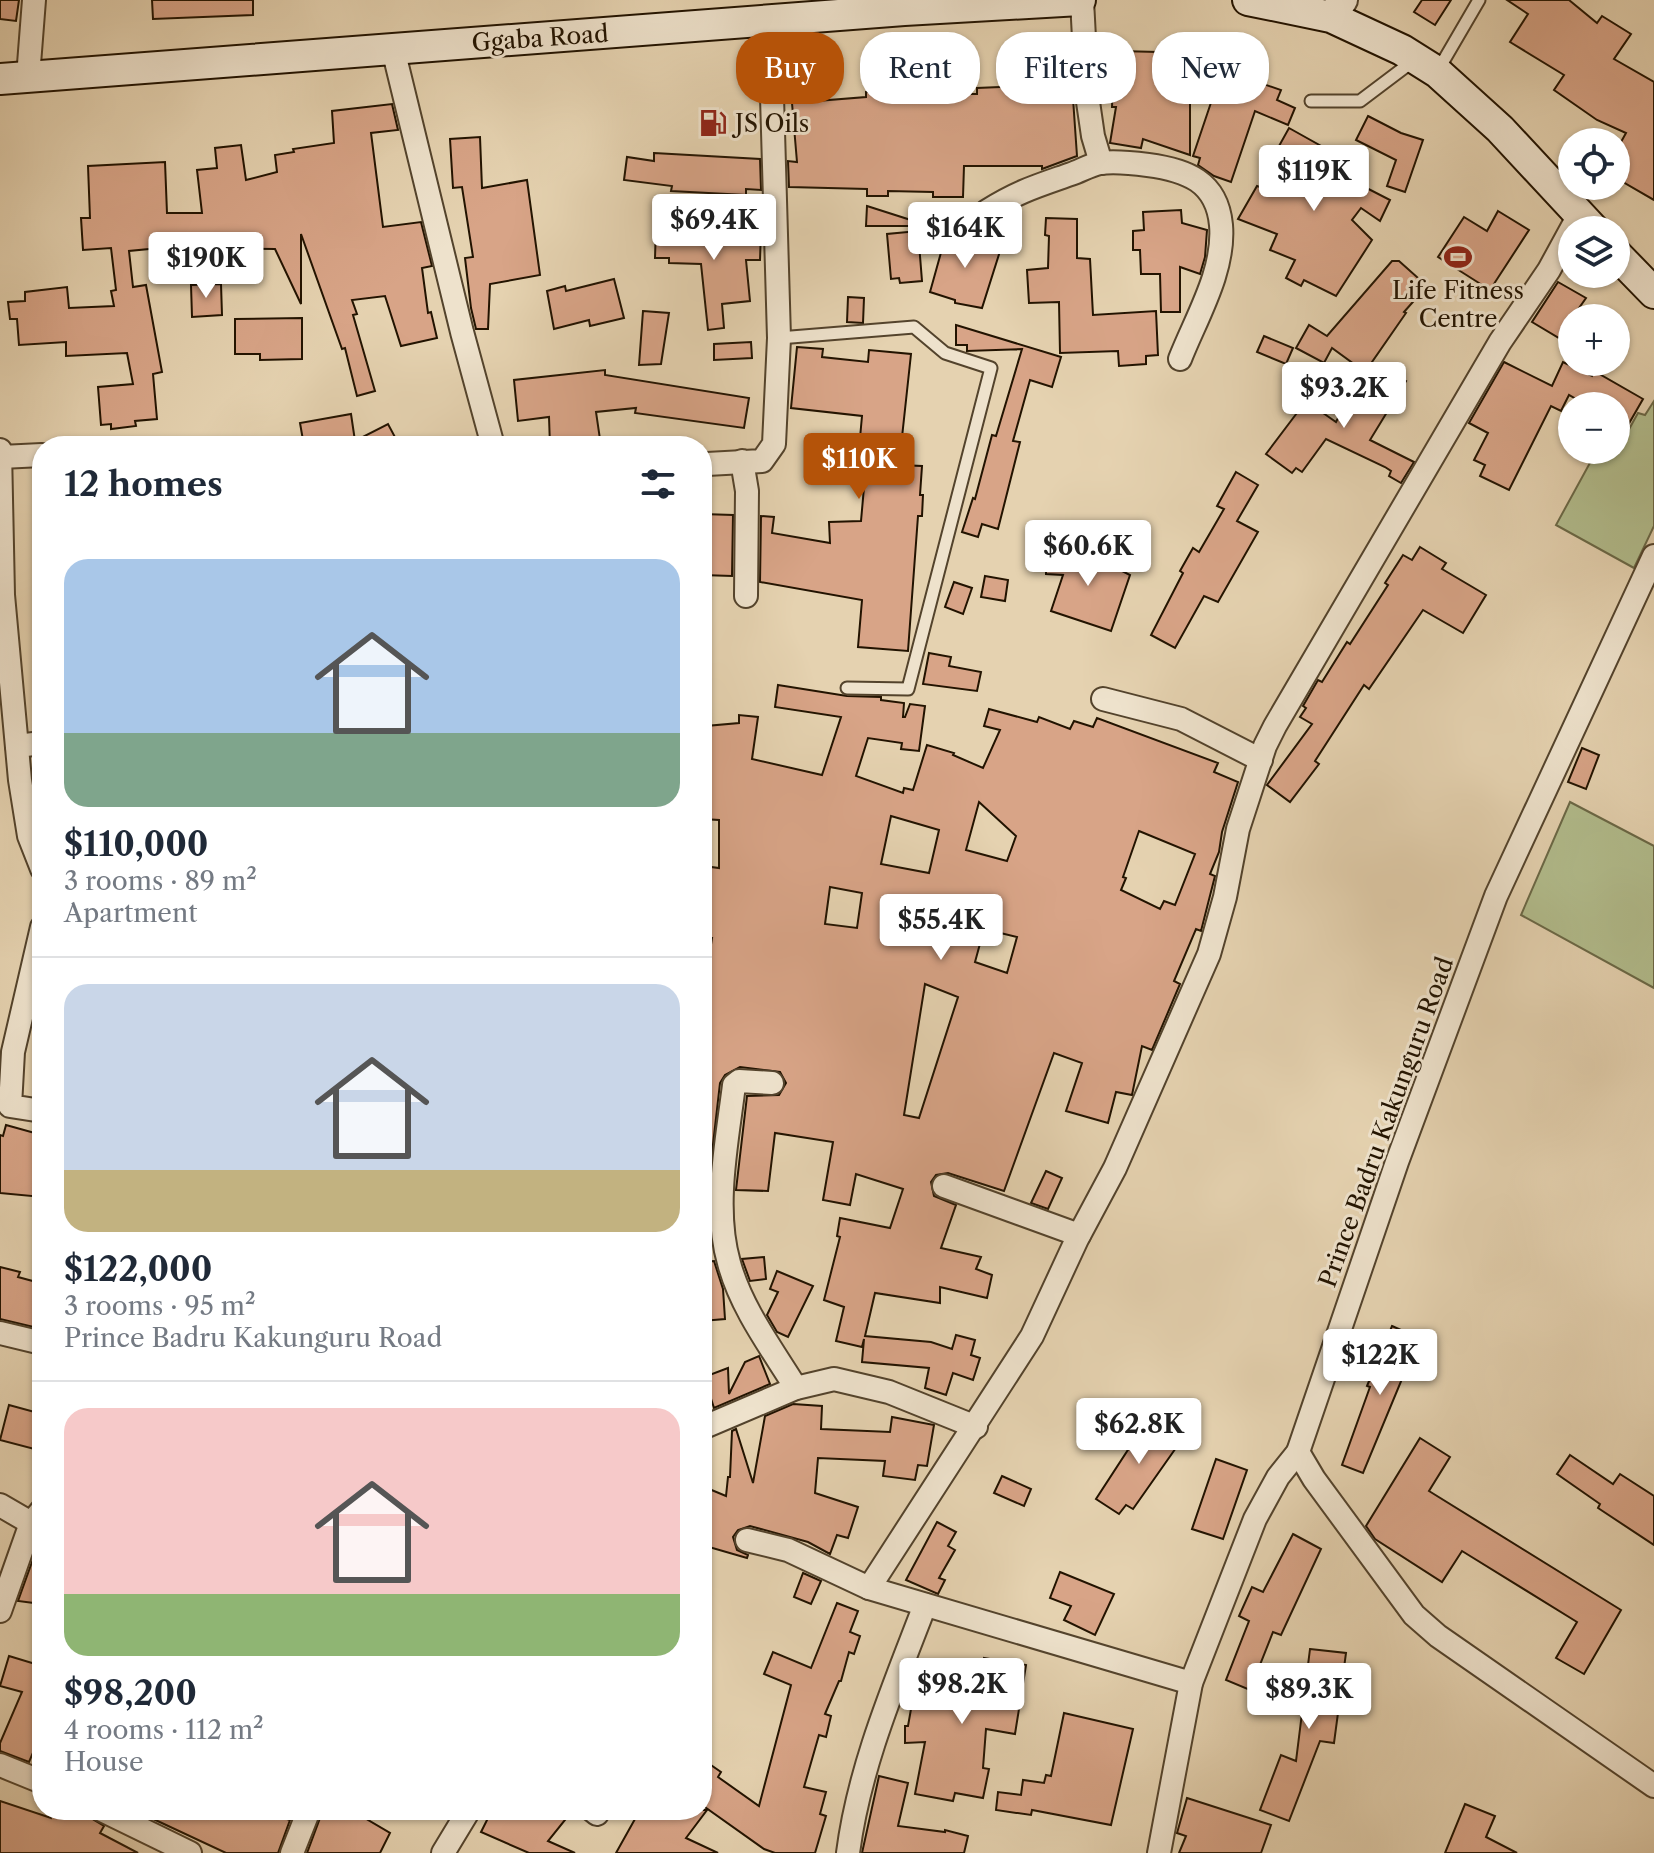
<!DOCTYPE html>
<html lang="en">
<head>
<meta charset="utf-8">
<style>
  :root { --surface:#fff; --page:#f6f6f7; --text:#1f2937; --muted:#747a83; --line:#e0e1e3; --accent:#b45309 }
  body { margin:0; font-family:"Libre Caslon Text",serif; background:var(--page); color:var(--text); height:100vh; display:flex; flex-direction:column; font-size:30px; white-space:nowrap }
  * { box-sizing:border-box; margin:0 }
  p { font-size:26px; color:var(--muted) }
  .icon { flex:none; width:44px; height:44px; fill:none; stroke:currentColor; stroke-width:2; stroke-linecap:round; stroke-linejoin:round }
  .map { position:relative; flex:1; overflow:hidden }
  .side { position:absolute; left:32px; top:436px; width:680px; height:1384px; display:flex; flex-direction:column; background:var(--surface); border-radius:32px; box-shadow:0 2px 6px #0004 }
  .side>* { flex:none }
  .banner { position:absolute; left:736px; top:32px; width:760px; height:72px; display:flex; gap:16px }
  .buttons { position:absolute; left:1558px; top:128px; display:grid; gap:16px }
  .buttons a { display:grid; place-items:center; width:72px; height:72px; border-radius:50%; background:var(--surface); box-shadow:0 2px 6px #0004; font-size:40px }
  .price { position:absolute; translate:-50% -68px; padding:0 18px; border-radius:8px; background:#fff; color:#222; font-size:26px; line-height:52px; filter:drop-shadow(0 2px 4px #0008) }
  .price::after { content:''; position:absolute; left:50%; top:48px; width:24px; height:18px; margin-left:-12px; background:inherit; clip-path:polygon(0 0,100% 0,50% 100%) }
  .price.on { background:var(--accent); color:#fff }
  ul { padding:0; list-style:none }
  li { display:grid; align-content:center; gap:16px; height:424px; padding:0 32px }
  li+li { border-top:2px solid var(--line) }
  li span { display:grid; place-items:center; height:248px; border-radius:24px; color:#555 }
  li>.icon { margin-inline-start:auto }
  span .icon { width:144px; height:144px; fill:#fffc; stroke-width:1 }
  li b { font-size:34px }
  h2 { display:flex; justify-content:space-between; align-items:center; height:96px; padding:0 32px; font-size:34px }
  .tag { padding:0 28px; border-radius:32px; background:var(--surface); box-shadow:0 2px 6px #0004; font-size:28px; line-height:72px }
  .tag.on { background:var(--accent); color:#fff }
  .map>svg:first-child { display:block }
  .green { fill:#b2bd8d; stroke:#6a6846; stroke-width:2 }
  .building { fill:#d8a487; stroke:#221300; stroke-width:2; fill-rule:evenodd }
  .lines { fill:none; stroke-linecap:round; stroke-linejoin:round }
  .service-casing { stroke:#53432c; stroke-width:15 }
  .minor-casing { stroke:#53432c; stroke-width:26 }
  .tertiary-casing { stroke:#53432c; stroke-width:32 }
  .secondary-casing { stroke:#221300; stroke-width:34 }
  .service { stroke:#eee2cc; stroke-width:11 }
  .minor { stroke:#eee2cc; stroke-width:22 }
  .tertiary { stroke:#eee2cc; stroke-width:28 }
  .secondary { stroke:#eee2cc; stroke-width:30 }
  .labels { text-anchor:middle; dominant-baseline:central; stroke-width:6; stroke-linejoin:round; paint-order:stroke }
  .street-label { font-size:24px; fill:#221300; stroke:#eee2cc }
  .poi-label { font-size:24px; fill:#221300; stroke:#eee2cc; text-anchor:start }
</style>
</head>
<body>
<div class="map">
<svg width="1654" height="1853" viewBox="0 0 1654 1853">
  <rect width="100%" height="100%" fill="#e5d2b0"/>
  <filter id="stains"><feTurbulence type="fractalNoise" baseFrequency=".0025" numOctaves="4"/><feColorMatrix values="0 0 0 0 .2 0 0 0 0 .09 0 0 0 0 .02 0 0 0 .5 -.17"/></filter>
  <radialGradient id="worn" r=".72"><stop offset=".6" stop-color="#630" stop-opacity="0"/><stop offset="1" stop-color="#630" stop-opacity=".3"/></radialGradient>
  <g class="green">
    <path d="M1654 401V526L1634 568 1556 525 1597 450H1616V424L1628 431 1638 413 1645 415Z"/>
    <path d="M1570 802 1654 846V988L1521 915Z"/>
  </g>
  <g class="building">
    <path d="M0 0H19L16 21 0 19Z"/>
    <path d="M152 0H253V15L153 19Z"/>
    <path d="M1422 0H1451L1435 25 1414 12Z"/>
    <path d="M1507 0H1569L1597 23 1602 16 1631 34 1614 59 1654 82V200L1616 178V151L1626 133 1597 120 1554 90 1564 75 1510 42 1528 14Z"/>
    <path d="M1119 51 1158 52 1157 80 1190 81V155L1143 139 1141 148 1110 143 1116 107H1112L1113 80H1118Z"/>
    <path d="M1222 70 1281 90 1277 100 1295 108 1288 125 1255 111 1231 182 1214 176 1198 165 1200 158 1193 156Z"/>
    <path d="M926 83V94H977V88L1072 84 1077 156 1042 169V166H964L963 197H933V192L888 191V196H867V189L789 187 788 161 797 162 792 103 866 97V92L894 91V84Z"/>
    <path d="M392 104 398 130 371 133 383 227 421 222 432 266 422 268 428 313 431 312 437 338 401 346 385 296 352 300 357 314 353 315 375 391 357 396 345 348 342 349 301 234V304L275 249 198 248V252L180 253V246L129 251 133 287 146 285 162 372 153 374 157 419 135 421 136 426 111 429V424L101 425 98 387 133 384 127 353 66 356V342L19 345 17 319H10L8 302 25 301V292L67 287 69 308 114 306 111 291 116 290 111 248 83 250 81 218H90L88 166 165 162 167 213H202L197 170 217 168 215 148 241 145 246 180 277 172 275 155 294 152 293 149 334 143 332 111Z"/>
    <path d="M1368 116 1401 133 1423 140 1405 192 1387 186 1396 160 1356 140Z"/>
    <path d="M1289 128 1355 165 1349 179 1390 200 1380 221 1361 208 1352 220 1372 240 1336 296 1304 280 1301 286 1286 278 1295 260 1270 250 1277 234 1238 219 1257 186 1266 189 1282 159 1274 155Z"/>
    <path d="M480 137 482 188 527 180 540 275 490 284 488 329H476L471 308 465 258 473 257 462 187 453 188 450 139Z"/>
    <path d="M654 153 760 159 761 190 746 189V195L671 191 672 186 624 180 627 157 654 161Z"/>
    <path d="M867 206 917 222 916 226H866Z"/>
    <path d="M1181 210 1182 223 1207 230 1205 257 1200 274 1180 267V312H1161L1160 274H1141L1140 250H1133V231L1144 230 1143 212Z"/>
    <path d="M1498 211 1529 230 1490 290 1438 257 1464 217 1487 231Z"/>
    <path d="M1046 218 1077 219V258L1090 259 1093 315 1156 311 1158 355 1146 356V364L1119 366 1118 351 1060 353 1059 302 1029 303 1027 270 1048 268 1049 236 1045 235Z"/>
    <path d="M656 226 761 229 760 260H746L750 301 722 304 724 328 708 330 701 264 669 263V258H655Z"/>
    <path d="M918 231 922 281 900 283 899 278 891 279 887 234Z"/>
    <path d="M947 231 1001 248 982 308 955 303V300L930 292Z"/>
    <path d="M1392 261H1399L1427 286 1404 312 1406 313 1365 372 1332 348 1324 363 1296 348 1309 325 1327 336Z"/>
    <path d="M614 279 624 318 590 326 589 320 554 329 547 291 565 286 566 291Z"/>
    <path d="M1558 282 1586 298 1572 318V327L1564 341 1532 322Z"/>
    <path d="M221 284 222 315 192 317 191 285Z"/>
    <path d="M848 297 864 298 863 323 847 322Z"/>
    <path d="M643 311 669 313 661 364 639 365Z"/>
    <path d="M302 318V359L260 360V354H235V319Z"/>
    <path d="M956 325 1061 357 1052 387 1030 380 1013 441 1020 442 998 529 982 524 978 537 962 532 973 498 975 499 992 435 996 436 1022 349 967 351V345H956Z"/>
    <path d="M1264 336 1293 348 1286 364 1257 352Z"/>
    <path d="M751 342 752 358 714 360V344Z"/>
    <path d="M797 347 823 349 822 357 868 362 869 350 911 354 899 465 922 466 920 495H923L922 516H918L908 651 858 647 862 600 760 582 761 516 774 517 772 533 830 543 829 522 861 521 865 476 872 477 874 439 860 438 862 416 791 408Z"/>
    <path d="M1504 362 1552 386 1563 362 1592 376 1594 371 1643 399 1616 446V406H1588L1569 395 1561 411 1551 406 1509 490 1480 476 1485 465 1474 460 1488 433 1469 423Z"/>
    <path d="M1380 365 1406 381 1370 440 1414 462 1401 483 1389 476 1391 471 1385 467 1326 439 1302 472 1296 468 1292 473 1266 454 1306 401 1336 422 1338 418 1346 422Z"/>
    <path d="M605 370V375L749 398 744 428 635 413 636 408 596 412 601 446H550L549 417 518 421 514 380Z"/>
    <path d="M351 414 355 441 388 424 396 439 382 446H304L300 423Z"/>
    <path d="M1236 472 1258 485 1237 521 1258 532 1218 602 1204 596 1175 648 1151 635 1183 573 1180 571 1193 548 1199 552 1224 509 1217 506Z"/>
    <path d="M702 514 733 515 732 576 702 575Z"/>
    <path d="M1420 547 1446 563 1442 569 1486 595 1463 633 1423 610 1369 689 1364 685 1315 761 1319 764 1290 802 1267 785 1312 724 1300 717 1306 708 1303 706 1318 680 1322 682 1347 642 1350 644 1388 585 1385 583 1403 555 1412 560Z"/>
    <path d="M1071 553 1086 559 1088 553 1119 564 1118 569 1130 575 1111 631 1051 611 1063 575 1046 574V555L1070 556Z"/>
    <path d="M985 576 1008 580 1005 601 981 597Z"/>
    <path d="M954 582 972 588 963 614 945 607Z"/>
    <path d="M929 653 951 657 949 666 981 672 977 691 923 684Z"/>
    <path d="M778 685 847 696 881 697V700L904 703 903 717H905L910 704 925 706 919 751 901 749 902 743 868 738 856 776 903 793 904 788 913 790 927 745 954 753 953 755 983 768 1000 730 984 726 989 709 1037 722 1039 717 1070 729 1074 721 1093 727 1097 718 1218 763 1214 772 1238 782 1222 832 1219 852 1210 874 1215 876 1201 931 1196 929 1174 981 1180 984 1152 1050 1142 1046 1132 1095 1116 1092 1108 1123 1066 1111 1082 1063 1054 1053 1004 1191 948 1173 936 1175 931 1182 934 1196 956 1205 941 1248 981 1257 976 1269 992 1275 987 1298 940 1287V1303L875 1293 865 1336 931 1342 952 1349 956 1335 975 1340 971 1355 980 1358 973 1380 953 1373 946 1395 925 1388 929 1368 862 1362 864 1339 862 1347 836 1341 844 1307 824 1300 840 1237 837 1236 840 1218 890 1228 903 1189 856 1174 850 1205 823 1200 833 1142 775 1133 768 1191 736 1190 747 1096 779 1095 786 1083 780 1072 740 1067 725 1075 720 1083 708 1188H702V1003L712 938H708V912H711V867L719 868V820L702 819V749H708L706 726 739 723V715L758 717 752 759 822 775 841 717 775 707ZM979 802 1016 836 1007 861 966 850ZM891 816 939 830 929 873 881 864ZM1139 831 1195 854 1175 905 1164 901 1160 909 1121 890 1126 878 1123 877ZM830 887 862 893 857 928 825 924ZM984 929 1017 937 1007 973 975 962ZM925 984 958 997 919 1118 904 1115Z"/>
    <path d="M1582 748 1599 755 1586 789 1568 782Z"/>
    <path d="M6 1125 42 1135V1197L0 1193V1135L3 1136Z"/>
    <path d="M1046 1171 1062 1178 1048 1209 1031 1203Z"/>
    <path d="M764 1257 766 1279 750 1281 742 1259Z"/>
    <path d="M714 1261 723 1289 725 1319 702 1321V1262Z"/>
    <path d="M0 1267 20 1272 18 1277 40 1283 37 1297 42 1298V1329L0 1319Z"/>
    <path d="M777 1271 813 1286 788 1337 777 1332 767 1315 778 1292 770 1289Z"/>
    <path d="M1392 1326 1419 1338 1363 1473 1342 1465 1370 1387 1367 1386Z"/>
    <path d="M759 1356 770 1384 714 1408 704 1377 728 1368 729 1394 745 1362Z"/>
    <path d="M793 1404 822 1406 821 1429 890 1432 892 1417 934 1425 927 1466 918 1465 915 1480 883 1476 885 1461 818 1458 815 1493 858 1507 848 1538 837 1535 830 1554 808 1542 750 1526 738 1530 733 1537 737 1550 748 1555 747 1558 702 1545V1486L726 1496 728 1477H730L732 1431 736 1429 753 1483 765 1416Z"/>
    <path d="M9 1405 42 1414V1451L0 1440Z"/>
    <path d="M1152 1413 1175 1428 1169 1438 1178 1445 1133 1509 1126 1505 1119 1514 1096 1499Z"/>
    <path d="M1420 1438 1450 1457 1429 1491 1621 1610 1584 1674 1556 1658 1577 1622 1462 1551 1442 1582 1375 1539 1366 1526Z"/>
    <path d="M1570 1455 1613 1484 1620 1474 1654 1496V1545L1598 1508 1600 1504 1557 1474Z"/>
    <path d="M1216 1459 1247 1470 1223 1539 1192 1529Z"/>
    <path d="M1002 1476 1031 1489 1024 1506 994 1493Z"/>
    <path d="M937 1522 956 1532 948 1546 955 1550 939 1578 945 1580 938 1594 906 1580Z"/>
    <path d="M1293 1534 1321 1549 1281 1635 1273 1632 1250 1690 1226 1680 1249 1621 1239 1616 1252 1587 1263 1592Z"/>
    <path d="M41 1537 42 1604 18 1601Z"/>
    <path d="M1060 1572 1114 1594 1095 1635 1064 1620 1071 1606 1050 1598Z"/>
    <path d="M803 1573 821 1581 811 1604 794 1597Z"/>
    <path d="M837 1603 858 1611 850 1632 860 1636 854 1654 849 1652 841 1681H839L825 1714 831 1716 826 1737 819 1735 804 1787 826 1792 820 1814 826 1816 815 1853H775L764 1849 702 1805V1759L721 1772 718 1777 759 1806 791 1685 764 1674 773 1652 811 1668Z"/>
    <path d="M1310 1649 1346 1653 1334 1743 1320 1741 1289 1821 1260 1810 1281 1755 1296 1761Z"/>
    <path d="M9 1656 42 1666V1732L29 1762 0 1751V1743L22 1692 0 1686Z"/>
    <path d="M984 1658 1026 1665 1015 1734 986 1729 983 1768 989 1769 983 1798 955 1793 953 1801 915 1794 925 1742 905 1743V1726H908L918 1670 980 1681Z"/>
    <path d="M1064 1713 1133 1729 1111 1825 1032 1810 1031 1815 996 1810 998 1792 1021 1795 1023 1780 1044 1783 1046 1775 1051 1776Z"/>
    <path d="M879 1776 908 1783 898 1826 945 1832V1830L968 1836 964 1853H862Z"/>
    <path d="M1187 1798 1271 1825 1261 1853H1179L1186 1836 1177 1833Z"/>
    <path d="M0 1801 51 1818 53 1810H88L91 1818 104 1826 100 1833 138 1853H0Z"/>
    <path d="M1465 1804 1495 1816 1486 1837 1517 1853H1445Z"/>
    <path d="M134 1810H279L277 1816 290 1820 278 1853H226Z"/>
    <path d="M323 1810H351L390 1833 380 1853H307Z"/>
    <path d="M492 1810H573L548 1841 575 1853H529L481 1832Z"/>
    <path d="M640 1810H707L686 1838 718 1853H616Z"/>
  </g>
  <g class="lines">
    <g class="service-casing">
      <g id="service">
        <path d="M1437 72 1479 0"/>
        <path d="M1311 101H1360L1413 61"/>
        <path d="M779 338 914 327 945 353 991 368 908 689 847 688"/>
      </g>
    </g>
    <g class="minor-casing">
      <g id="minor">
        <path d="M1082 0 1087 95 1093 136 1101 163"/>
        <path d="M393 49 462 332 493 446"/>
        <path d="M28 77 34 0"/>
        <path d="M987 211C1019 191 1037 186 1071 174 1080 171 1090 165 1100 163 1115 161 1133 163 1148 165 1186 170 1217 181 1221 225 1225 271 1196 318 1180 359"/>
        <path d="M0 450 3 595 20 780 29 836 42 869"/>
        <path d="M1 457 42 455"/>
        <path d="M742 461 747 491 746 596"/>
        <path d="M707 464 762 461 774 444 779 338 771 62 781 19"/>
        <path d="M1103 699 1181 719 1261 760"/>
        <path d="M17 746 42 743"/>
        <path d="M42 927 13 1052 10 1106 42 1111"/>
        <path d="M772 1083 739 1081 734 1085C727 1142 713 1208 729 1263 741 1308 772 1349 796 1388"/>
        <path d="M944 1186 1079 1235"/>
        <path d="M0 1333 42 1343"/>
        <path d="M702 1428 796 1388 834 1379 889 1392 976 1427"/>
        <path d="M1298 1452 1314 1479 1414 1615 1438 1636 1654 1786"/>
        <path d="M0 1505 31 1523"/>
        <path d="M747 1540 788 1550 869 1588 1191 1683"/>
        <path d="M869 1588 1032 1336 1077 1239 1115 1168 1209 954 1225 897 1238 829 1265 746 1275 726 1500 342 1549 270 1579 215"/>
        <path d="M0 1611 31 1523 42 1510"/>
        <path d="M0 1765 42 1782"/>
        <path d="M102 1810 190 1853"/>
        <path d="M592 1810 597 1814"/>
        <path d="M292 1853 309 1810"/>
        <path d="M443 1853 469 1810"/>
        <path d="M848 1853C859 1767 894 1686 925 1605"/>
        <path d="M1159 1853 1191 1683 1255 1519 1278 1477 1298 1452 1397 1162 1496 896 1654 556"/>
      </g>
    </g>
    <g class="tertiary-casing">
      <path id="tertiary" d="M1331 17 1343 0"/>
    </g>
    <g class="secondary-casing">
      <g id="secondary">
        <path d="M1248 0 1331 17 1402 50 1437 72 1500 129 1594 230"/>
        <path d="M0 79 904 10 1080 0"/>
        <path d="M1616 254 1654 293"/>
      </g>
    </g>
    <use href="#service" class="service"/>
    <use href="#minor" class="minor"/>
    <use href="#tertiary" class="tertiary"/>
    <use href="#secondary" class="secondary"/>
  </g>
  <defs>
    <g id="fuel-bare" transform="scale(2.16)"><path d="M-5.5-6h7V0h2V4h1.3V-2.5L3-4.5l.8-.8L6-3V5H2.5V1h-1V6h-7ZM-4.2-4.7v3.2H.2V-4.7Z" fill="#8f2418" stroke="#eee2cc" stroke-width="2.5" paint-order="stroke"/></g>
    <g id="stadium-bare" transform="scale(2.16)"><path d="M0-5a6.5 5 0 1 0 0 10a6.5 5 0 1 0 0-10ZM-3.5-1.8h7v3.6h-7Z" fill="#8f2418" stroke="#eee2cc" stroke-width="2.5" paint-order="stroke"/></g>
  </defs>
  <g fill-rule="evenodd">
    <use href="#fuel-bare" x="713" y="123"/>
    <use href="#stadium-bare" x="1458" y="257"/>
  </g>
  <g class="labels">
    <g class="street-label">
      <text transform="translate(540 38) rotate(-4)">Ggaba Road</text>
      <text transform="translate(1386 1122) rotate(-70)">Prince Badru Kakunguru Road</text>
    </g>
    <g class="poi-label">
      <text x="735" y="123">JS Oils</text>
      <text x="1458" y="290" text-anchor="middle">Life Fitness<tspan x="1458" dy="28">Centre</tspan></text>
    </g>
  </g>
  <rect width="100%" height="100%" filter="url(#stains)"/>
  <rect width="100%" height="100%" fill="url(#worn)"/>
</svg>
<div class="buttons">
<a><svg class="icon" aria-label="locate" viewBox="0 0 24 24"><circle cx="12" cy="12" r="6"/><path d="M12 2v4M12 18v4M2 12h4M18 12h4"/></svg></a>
<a><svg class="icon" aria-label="layers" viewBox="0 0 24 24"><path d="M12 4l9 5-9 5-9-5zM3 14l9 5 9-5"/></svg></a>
<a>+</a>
<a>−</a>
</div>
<b class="price" style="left:1314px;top:213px">$119K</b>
<b class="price" style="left:714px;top:262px">$69.4K</b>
<b class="price" style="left:965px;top:270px">$164K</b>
<b class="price" style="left:206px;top:300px">$190K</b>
<b class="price" style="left:1344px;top:430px">$93.2K</b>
<b class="price on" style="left:859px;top:501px">$110K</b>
<b class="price" style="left:1088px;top:588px">$60.6K</b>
<b class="price" style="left:941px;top:962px">$55.4K</b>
<b class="price" style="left:1380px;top:1397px">$122K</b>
<b class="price" style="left:1139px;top:1466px">$62.8K</b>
<b class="price" style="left:962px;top:1726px">$98.2K</b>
<b class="price" style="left:1309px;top:1731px">$89.3K</b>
<div class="banner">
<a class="tag on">Buy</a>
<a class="tag">Rent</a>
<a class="tag">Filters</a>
<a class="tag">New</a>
</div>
<section class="side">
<h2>12 homes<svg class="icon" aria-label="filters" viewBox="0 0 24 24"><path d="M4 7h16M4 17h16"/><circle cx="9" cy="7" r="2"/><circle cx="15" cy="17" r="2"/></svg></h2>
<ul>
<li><span style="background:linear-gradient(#a9c7e8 70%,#7fa58c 0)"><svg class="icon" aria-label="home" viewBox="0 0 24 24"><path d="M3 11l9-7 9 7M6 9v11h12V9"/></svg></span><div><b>$110,000</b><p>3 rooms · 89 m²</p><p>Apartment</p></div></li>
<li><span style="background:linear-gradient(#c9d6e8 75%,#c2b280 0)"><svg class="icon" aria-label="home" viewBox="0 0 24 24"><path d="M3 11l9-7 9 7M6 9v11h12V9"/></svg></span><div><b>$122,000</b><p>3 rooms · 95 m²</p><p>Prince Badru Kakunguru Road</p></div></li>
<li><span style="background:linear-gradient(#f6c9c9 75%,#8fb573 0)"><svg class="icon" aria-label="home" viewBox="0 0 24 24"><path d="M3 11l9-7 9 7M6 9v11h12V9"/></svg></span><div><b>$98,200</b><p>4 rooms · 112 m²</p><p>House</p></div></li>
</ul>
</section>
</div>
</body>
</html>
